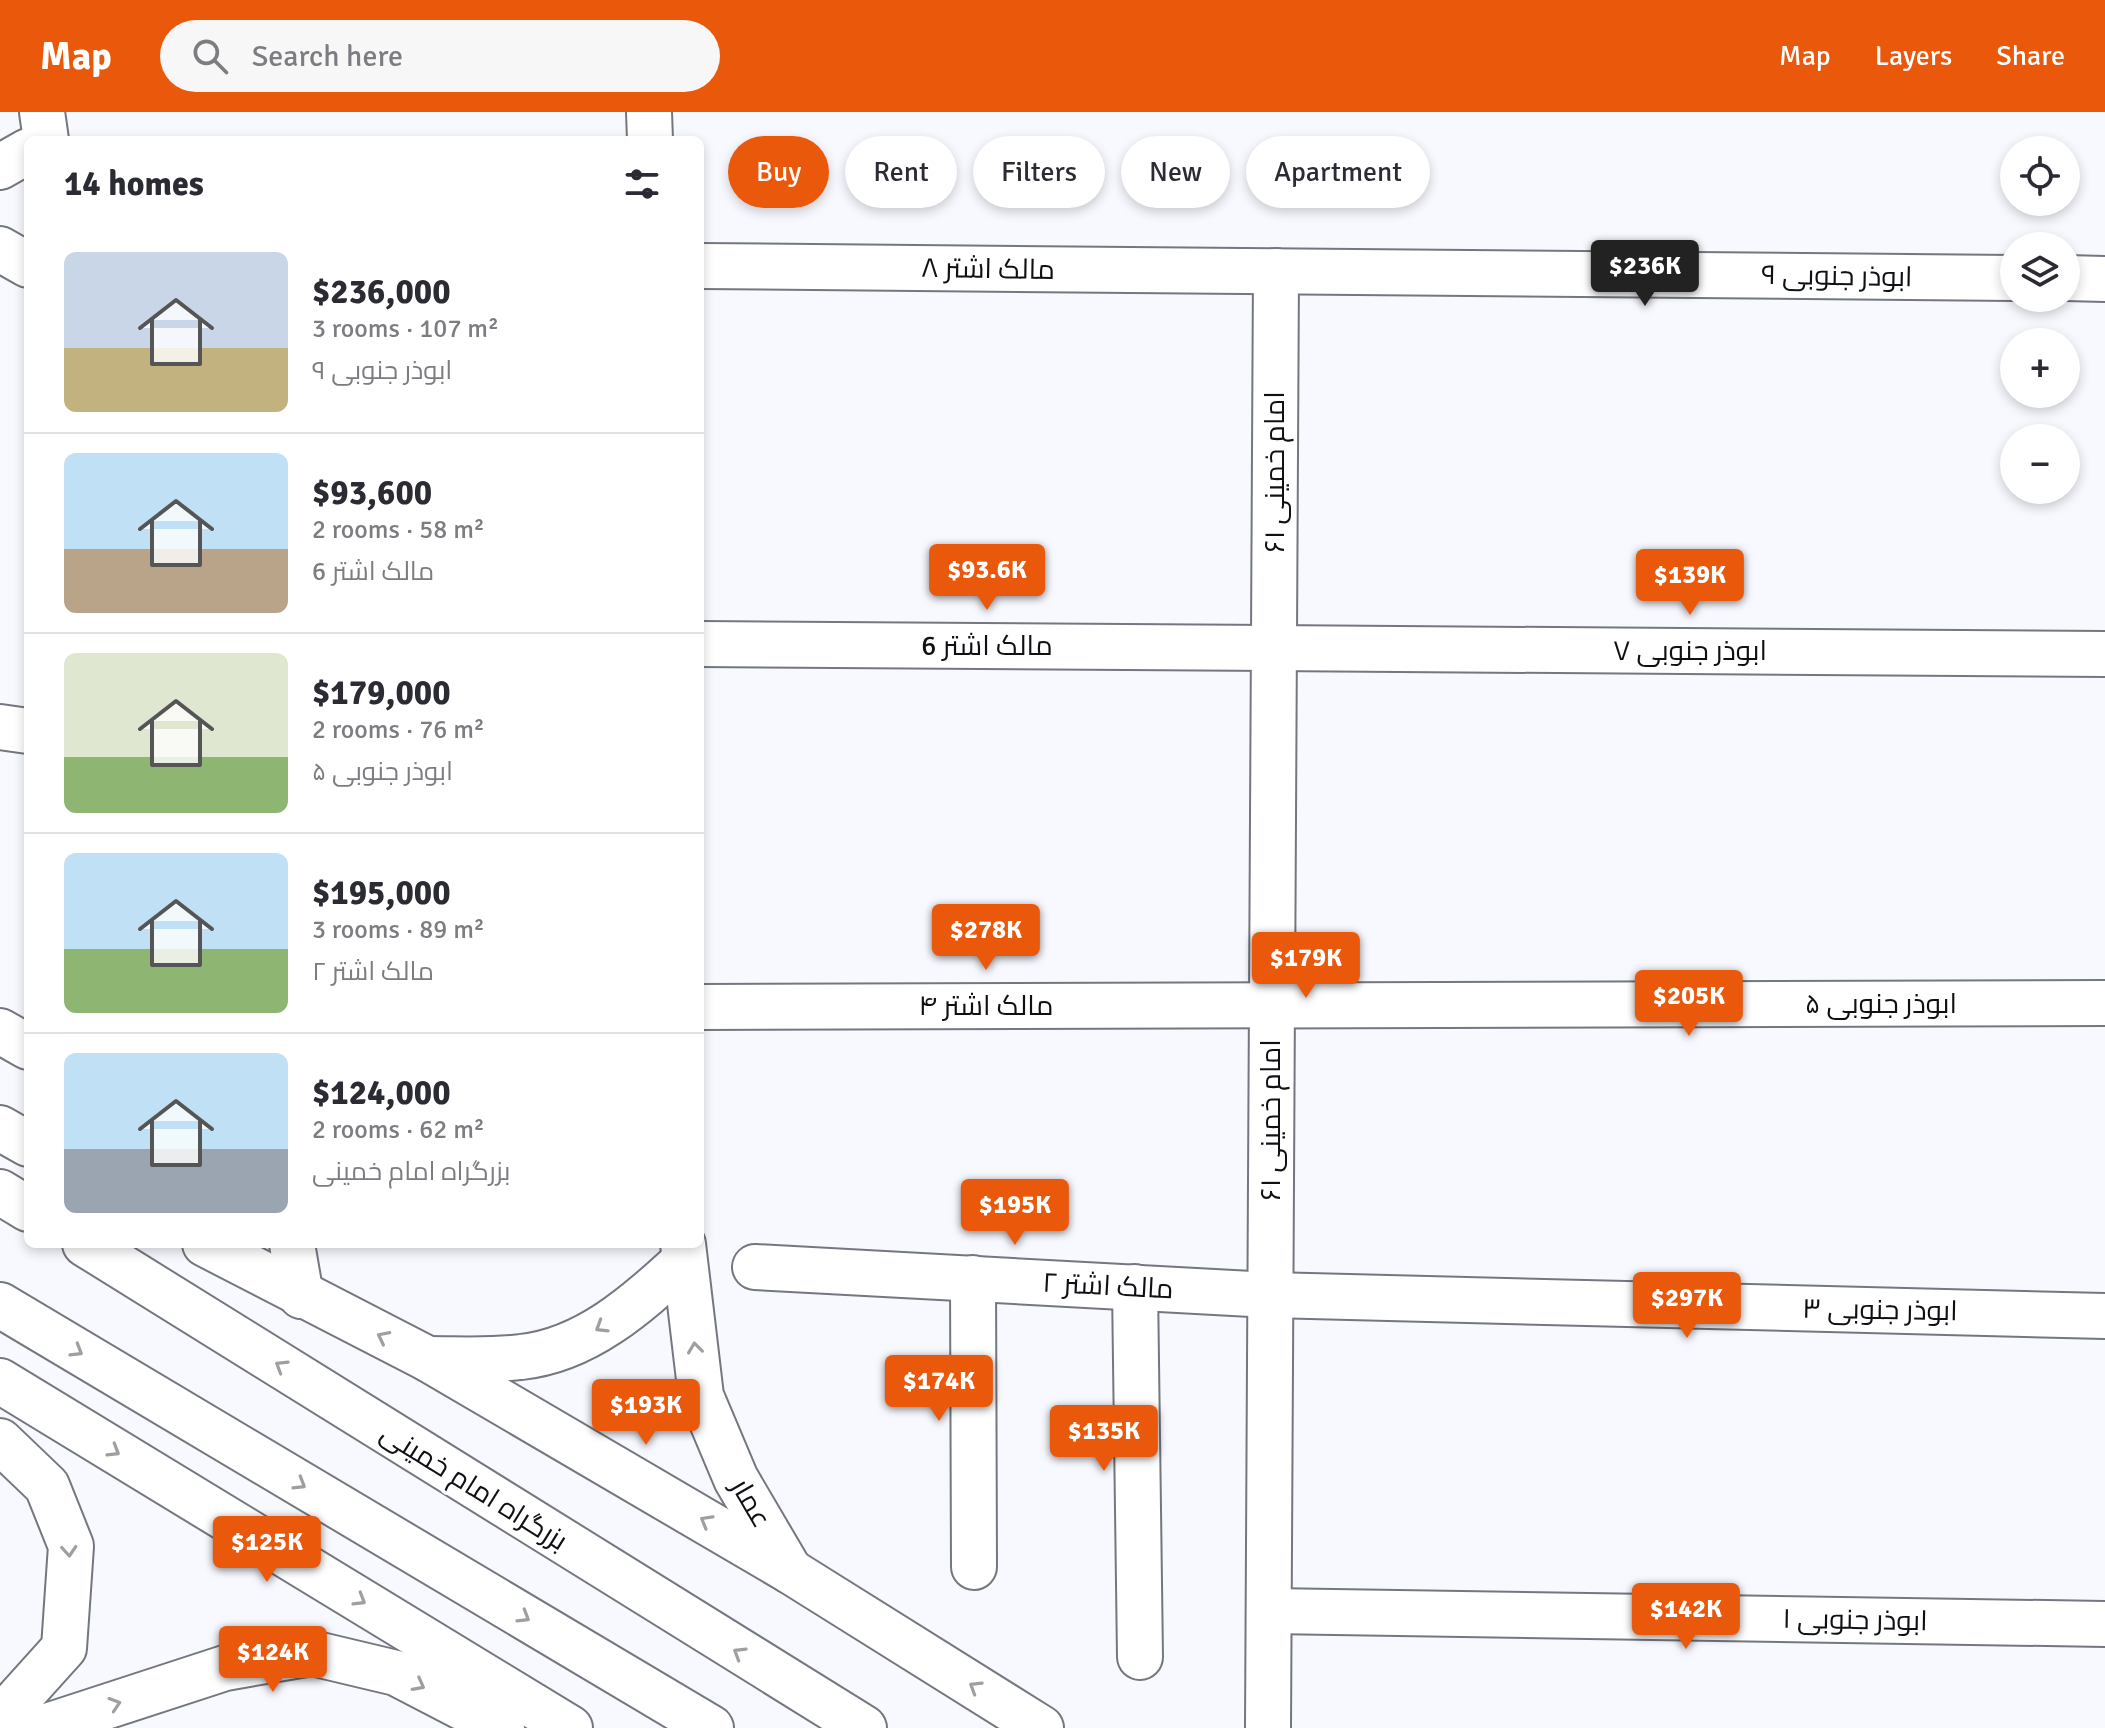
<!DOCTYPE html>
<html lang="en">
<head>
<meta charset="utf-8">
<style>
  :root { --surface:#fff; --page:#f7f7f7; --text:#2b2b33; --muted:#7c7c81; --line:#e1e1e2; --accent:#ea580c }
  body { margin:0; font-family:Signika,Cairo,sans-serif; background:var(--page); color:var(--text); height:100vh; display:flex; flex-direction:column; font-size:30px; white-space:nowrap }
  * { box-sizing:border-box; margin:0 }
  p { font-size:26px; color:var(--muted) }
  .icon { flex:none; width:44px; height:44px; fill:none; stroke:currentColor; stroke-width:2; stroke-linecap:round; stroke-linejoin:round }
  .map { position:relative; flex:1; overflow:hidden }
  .sheet { position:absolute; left:24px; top:24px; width:680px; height:1112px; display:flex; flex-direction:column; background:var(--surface); border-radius:12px; box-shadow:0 4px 12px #0003 }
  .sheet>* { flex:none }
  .hud { position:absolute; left:728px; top:24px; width:760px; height:72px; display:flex; gap:16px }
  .tools { position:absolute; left:2000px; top:24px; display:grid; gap:16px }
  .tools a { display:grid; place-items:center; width:80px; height:80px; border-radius:50%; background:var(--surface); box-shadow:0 4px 12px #0003; font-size:40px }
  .price { position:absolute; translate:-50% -68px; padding:0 18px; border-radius:8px; background:var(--accent); color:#fff; font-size:26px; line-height:52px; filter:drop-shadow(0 2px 4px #0008) }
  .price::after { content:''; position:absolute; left:50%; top:48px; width:24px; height:18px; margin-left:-12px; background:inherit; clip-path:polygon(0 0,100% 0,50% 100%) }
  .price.on { background:#222; color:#fff }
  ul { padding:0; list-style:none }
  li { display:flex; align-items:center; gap:24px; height:200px; padding:0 40px }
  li+li { border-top:2px solid var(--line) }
  li span { display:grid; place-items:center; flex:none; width:224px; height:160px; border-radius:12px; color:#555 }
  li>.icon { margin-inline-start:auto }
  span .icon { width:96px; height:96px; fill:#fffc; stroke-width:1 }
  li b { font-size:34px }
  h2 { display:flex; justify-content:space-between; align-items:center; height:96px; padding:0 40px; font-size:34px }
  .tag { padding:0 28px; border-radius:36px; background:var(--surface); box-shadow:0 4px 12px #0003; font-size:28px; line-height:72px }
  .tag.on { background:var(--accent); color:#fff }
  header { display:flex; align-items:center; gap:48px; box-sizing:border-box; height:112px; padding:0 40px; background:var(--accent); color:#fff }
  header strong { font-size:38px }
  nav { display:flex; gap:44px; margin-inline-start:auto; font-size:28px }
  .search { width:560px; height:72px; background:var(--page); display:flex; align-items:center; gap:20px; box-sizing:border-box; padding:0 28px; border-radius:44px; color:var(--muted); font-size:30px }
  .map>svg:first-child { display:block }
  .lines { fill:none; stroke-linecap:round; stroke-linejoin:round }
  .minor-casing { stroke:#74777f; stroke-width:48 }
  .major-casing { stroke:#74777f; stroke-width:48 }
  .highway-casing { stroke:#74777f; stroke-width:48 }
  .minor { stroke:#fff; stroke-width:44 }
  .major { stroke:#fff; stroke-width:44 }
  .highway { stroke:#fff; stroke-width:44 }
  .oneway { stroke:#9f9fa1 }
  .labels { text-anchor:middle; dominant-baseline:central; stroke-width:7; stroke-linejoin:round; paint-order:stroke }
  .street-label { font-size:28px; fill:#0f1013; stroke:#fff }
</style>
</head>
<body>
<header>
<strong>Map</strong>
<div class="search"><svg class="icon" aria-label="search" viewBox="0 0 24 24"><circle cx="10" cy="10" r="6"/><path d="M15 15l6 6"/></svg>Search here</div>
<nav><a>Map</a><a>Layers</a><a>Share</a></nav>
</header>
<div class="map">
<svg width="2105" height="1616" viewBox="0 0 2105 1616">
  <rect width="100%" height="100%" fill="#f7f9ff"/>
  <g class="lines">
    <g class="minor-casing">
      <g id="minor">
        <path d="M42 0 46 28"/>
        <path d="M649 0 650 28"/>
        <path d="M0 55 28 39"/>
        <path d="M0 137 28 153"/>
        <path d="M700 154 2014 166"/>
        <path d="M2066 166 2105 167"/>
        <path d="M700 532 2105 542"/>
        <path d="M0 615 28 619"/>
        <path d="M700 895 2105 891"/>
        <path d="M0 919 28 935"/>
        <path d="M292 1132 301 1184"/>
        <path d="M683 1132 701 1284 736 1367 790 1459"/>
        <path d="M755 1155 1270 1183 2105 1204"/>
        <path d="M973 1166 974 1455"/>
        <path d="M1135 1175 1140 1545"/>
        <path d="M428 1247C459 1247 491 1249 521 1245 587 1238 637 1192 684 1149"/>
        <path d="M0 1329 47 1374 71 1434 64 1536 0 1607"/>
        <path d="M1269 1499 2105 1512"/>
        <path d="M41 1616 225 1556 312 1541 396 1561 502 1616"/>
        <path d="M1268 1616 1276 159"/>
      </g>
    </g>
    <g class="major-casing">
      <g id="major">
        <path d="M0 1016 28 1032"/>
        <path d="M205 1132 428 1247 790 1459 1041 1616"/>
        <path d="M0 1269 570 1616"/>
      </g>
    </g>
    <g class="highway-casing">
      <g id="highway">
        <path d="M0 1080 28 1097"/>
        <path d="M85 1132 864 1616"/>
        <path d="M0 1193 711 1616"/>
      </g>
    </g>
    <use href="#minor" class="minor"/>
    <use href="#major" class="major"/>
    <use href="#highway" class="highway"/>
  </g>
  <defs><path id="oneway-chevron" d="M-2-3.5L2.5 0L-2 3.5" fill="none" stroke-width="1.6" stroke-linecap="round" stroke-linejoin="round" transform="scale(2)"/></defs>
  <g class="oneway">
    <use href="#oneway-chevron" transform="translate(601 1215) rotate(148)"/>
    <use href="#oneway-chevron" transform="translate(383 1225) rotate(-153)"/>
    <use href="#oneway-chevron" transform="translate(695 1236) rotate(-97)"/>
    <use href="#oneway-chevron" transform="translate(77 1239) rotate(31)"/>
    <use href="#oneway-chevron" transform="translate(281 1254) rotate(-148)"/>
    <use href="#oneway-chevron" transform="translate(114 1339) rotate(31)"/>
    <use href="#oneway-chevron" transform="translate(300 1372) rotate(31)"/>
    <use href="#oneway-chevron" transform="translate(706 1409) rotate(-150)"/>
    <use href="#oneway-chevron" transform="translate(69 1439) rotate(86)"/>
    <use href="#oneway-chevron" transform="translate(360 1488) rotate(31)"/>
    <use href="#oneway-chevron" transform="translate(524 1505) rotate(31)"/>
    <use href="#oneway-chevron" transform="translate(739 1541) rotate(-148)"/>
    <use href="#oneway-chevron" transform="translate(419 1573) rotate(28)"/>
    <use href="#oneway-chevron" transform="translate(975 1575) rotate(-148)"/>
    <use href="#oneway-chevron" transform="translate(115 1592) rotate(-18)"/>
  </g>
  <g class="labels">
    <g class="street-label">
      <text transform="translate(988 157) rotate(1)">مالک اشتر ۸</text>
      <text transform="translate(1837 164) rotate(1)">ابوذر جنوبی ۹</text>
      <text transform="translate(1275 360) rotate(-90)">امام خمینی ۶۱</text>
      <text x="987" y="534">مالک اشتر 6</text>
      <text x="1690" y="539">ابوذر جنوبی ۷</text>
      <text x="1881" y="892">ابوذر جنوبی ۵</text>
      <text x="986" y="894">مالک اشتر ۴</text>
      <text transform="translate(1271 1008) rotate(-90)">امام خمینی ۶۱</text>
      <text transform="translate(1108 1174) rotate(3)">مالک اشتر ۲</text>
      <text transform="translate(1880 1198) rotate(1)">ابوذر جنوبی ۳</text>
      <text transform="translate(474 1375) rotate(32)">بزرگراه امام خمینی</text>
      <text transform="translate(751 1391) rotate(60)">عمار</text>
      <text transform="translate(1855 1508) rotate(1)">ابوذر جنوبی ۱</text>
    </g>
  </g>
</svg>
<div class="tools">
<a><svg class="icon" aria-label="locate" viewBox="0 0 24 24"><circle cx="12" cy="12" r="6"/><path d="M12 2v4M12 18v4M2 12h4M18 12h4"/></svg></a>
<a><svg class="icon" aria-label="layers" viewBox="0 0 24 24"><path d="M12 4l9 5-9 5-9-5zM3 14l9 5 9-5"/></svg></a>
<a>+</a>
<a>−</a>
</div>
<b class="price on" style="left:1645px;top:196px">$236K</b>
<b class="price" style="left:987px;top:500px">$93.6K</b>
<b class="price" style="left:1690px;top:505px">$139K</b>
<b class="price" style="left:986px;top:860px">$278K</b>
<b class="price" style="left:1306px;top:888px">$179K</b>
<b class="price" style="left:1689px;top:926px">$205K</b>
<b class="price" style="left:1015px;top:1135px">$195K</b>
<b class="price" style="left:1687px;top:1228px">$297K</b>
<b class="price" style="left:939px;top:1311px">$174K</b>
<b class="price" style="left:646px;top:1335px">$193K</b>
<b class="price" style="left:1104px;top:1361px">$135K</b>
<b class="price" style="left:267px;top:1472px">$125K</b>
<b class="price" style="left:1686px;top:1539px">$142K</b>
<b class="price" style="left:273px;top:1582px">$124K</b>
<div class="hud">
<a class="tag on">Buy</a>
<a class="tag">Rent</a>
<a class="tag">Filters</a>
<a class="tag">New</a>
<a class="tag">Apartment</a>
</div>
<section class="sheet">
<h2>14 homes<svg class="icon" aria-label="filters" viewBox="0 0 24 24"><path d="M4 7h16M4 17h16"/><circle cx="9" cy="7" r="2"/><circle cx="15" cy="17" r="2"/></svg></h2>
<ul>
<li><span style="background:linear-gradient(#c9d6e8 60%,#c2b280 0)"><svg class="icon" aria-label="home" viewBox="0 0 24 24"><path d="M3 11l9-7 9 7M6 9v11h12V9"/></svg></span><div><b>$236,000</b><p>3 rooms · 107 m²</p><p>ابوذر جنوبی ۹</p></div></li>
<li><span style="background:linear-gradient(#bfe0f5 60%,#b9a48a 0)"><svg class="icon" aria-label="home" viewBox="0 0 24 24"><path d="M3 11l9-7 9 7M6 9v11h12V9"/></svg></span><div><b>$93,600</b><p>2 rooms · 58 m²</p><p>مالک اشتر 6</p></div></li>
<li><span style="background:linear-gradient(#dfe7d0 65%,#8fb573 0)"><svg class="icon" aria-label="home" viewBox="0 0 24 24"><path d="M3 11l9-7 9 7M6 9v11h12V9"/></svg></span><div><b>$179,000</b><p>2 rooms · 76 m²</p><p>ابوذر جنوبی ۵</p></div></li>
<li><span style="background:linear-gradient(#bfe0f5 60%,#8fb573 0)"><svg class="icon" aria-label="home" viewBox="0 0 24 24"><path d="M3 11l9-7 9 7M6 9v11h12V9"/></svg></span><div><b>$195,000</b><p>3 rooms · 89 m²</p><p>مالک اشتر ۲</p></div></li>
<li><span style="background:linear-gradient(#bfe0f5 60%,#9aa5b1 0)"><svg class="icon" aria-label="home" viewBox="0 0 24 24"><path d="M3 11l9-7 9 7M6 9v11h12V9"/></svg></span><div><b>$124,000</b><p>2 rooms · 62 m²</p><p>بزرگراه امام خمینی</p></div></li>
</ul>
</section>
</div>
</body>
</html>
